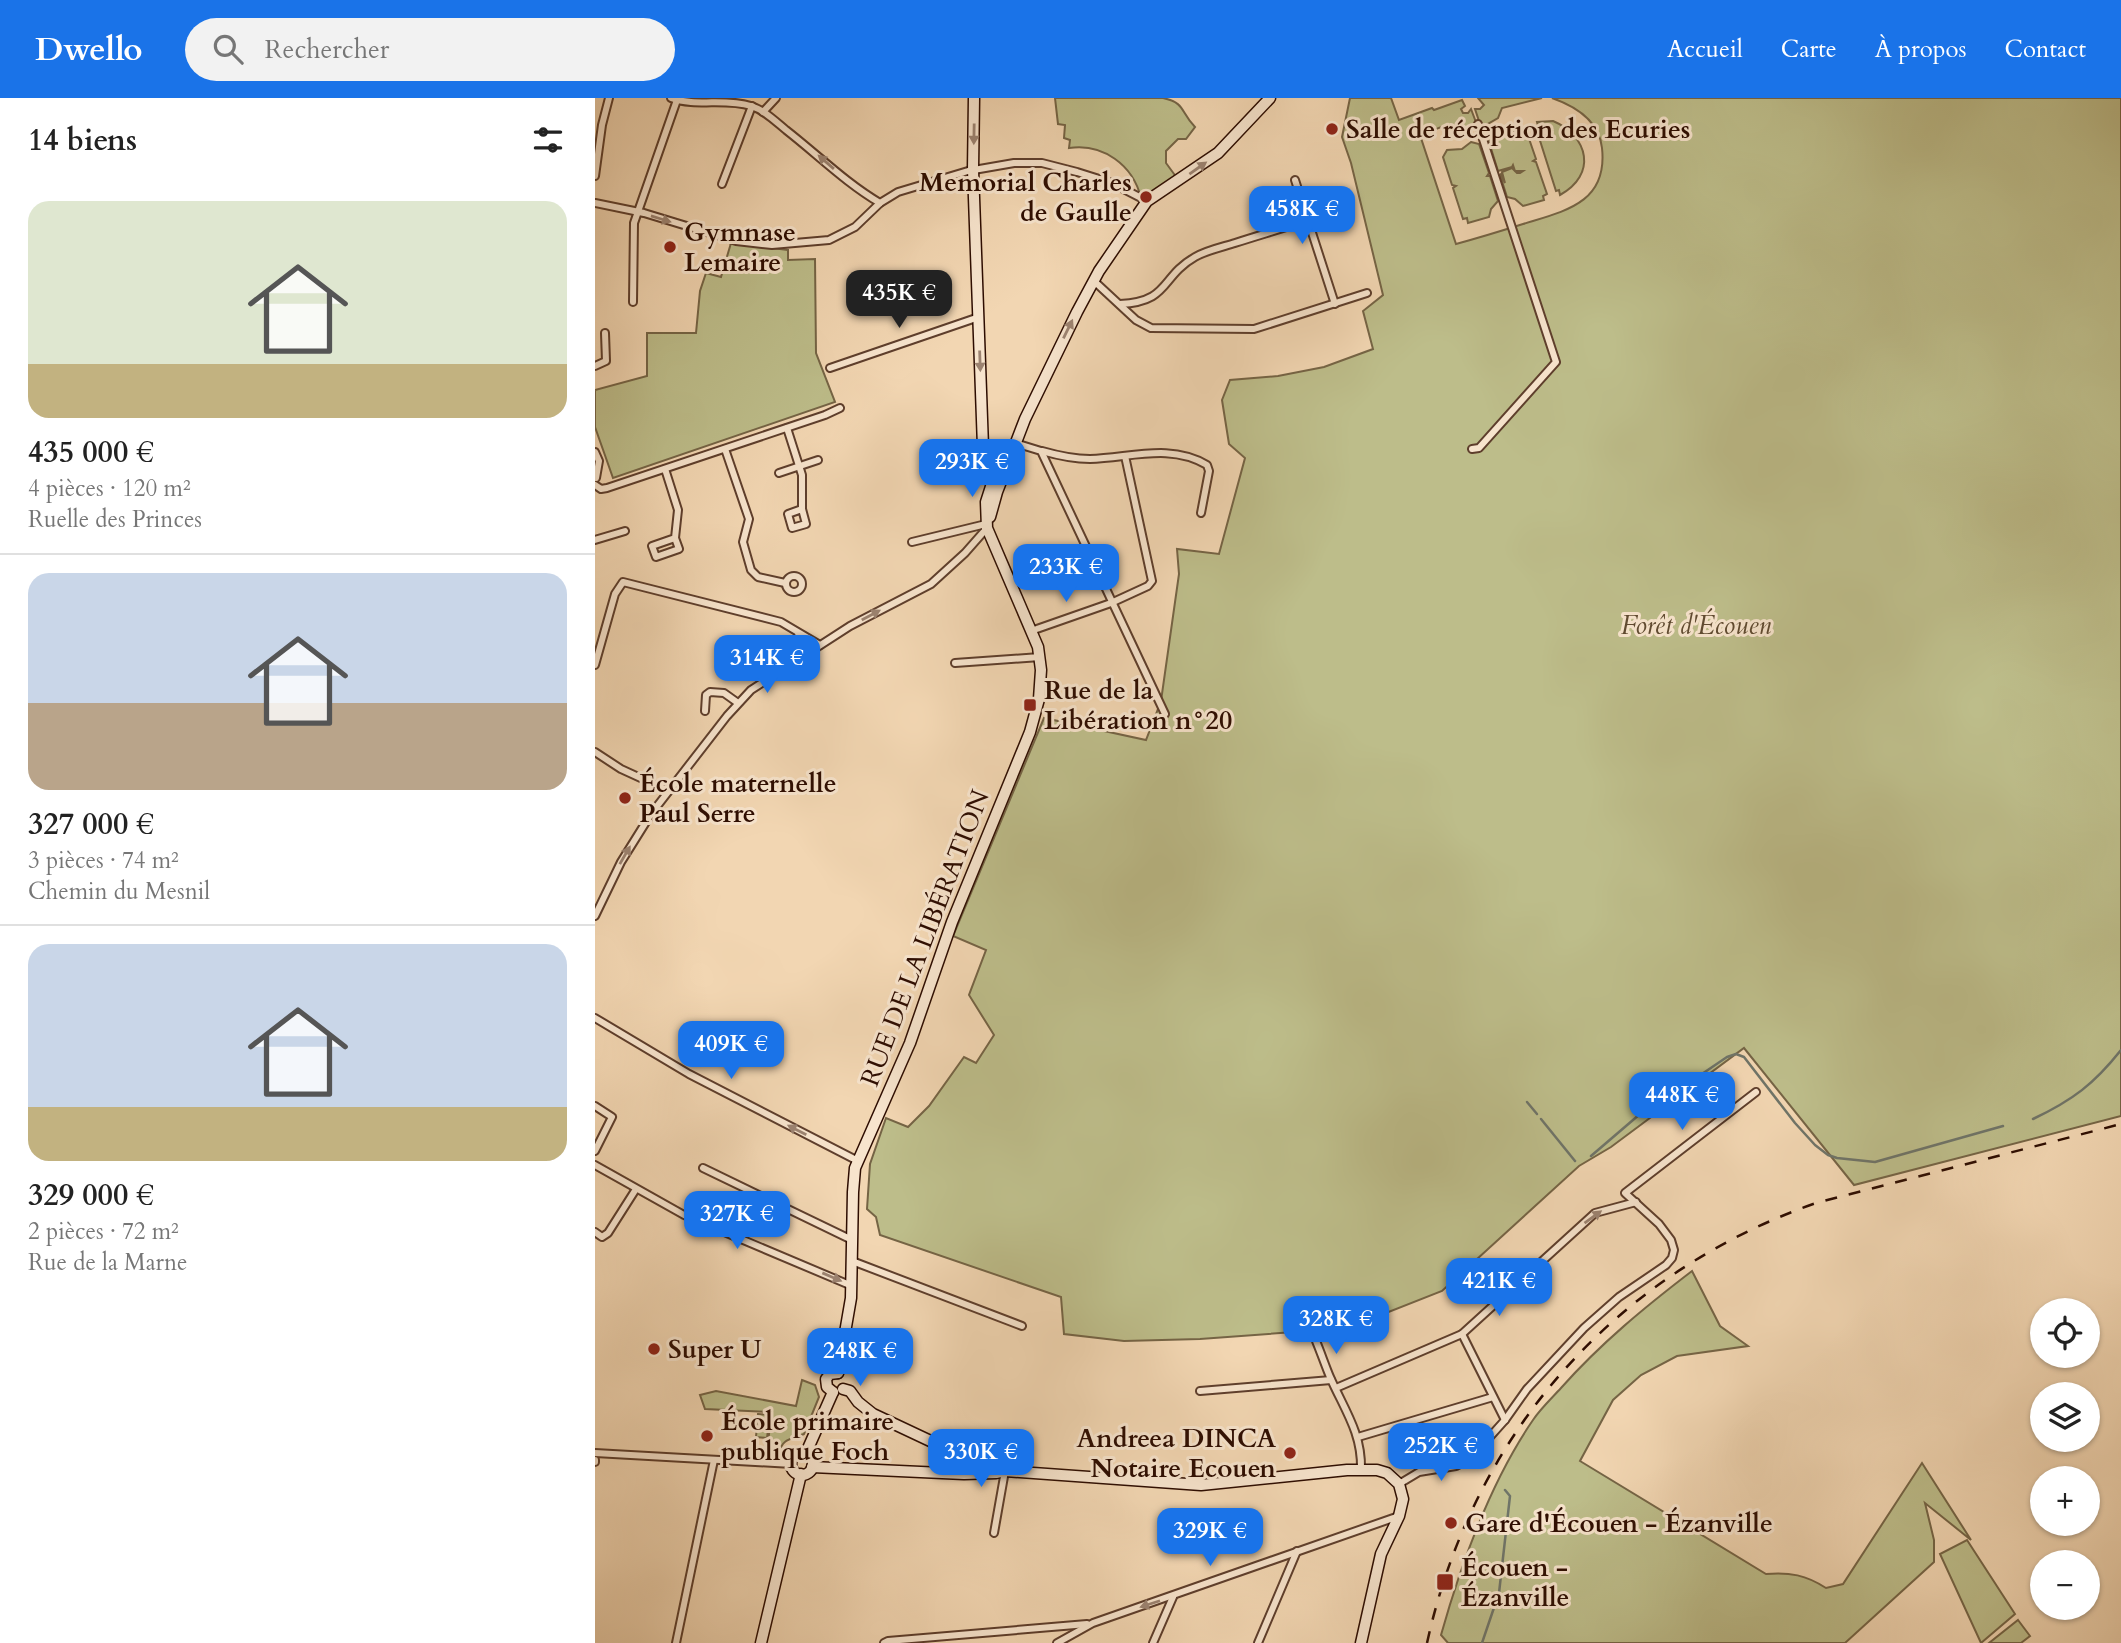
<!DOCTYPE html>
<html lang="fr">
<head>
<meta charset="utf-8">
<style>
  :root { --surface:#fff; --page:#f2f2f2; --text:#222; --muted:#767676; --line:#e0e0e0; --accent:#1a73e8 }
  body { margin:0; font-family:Cardo,serif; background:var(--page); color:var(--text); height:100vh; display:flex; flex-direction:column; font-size:26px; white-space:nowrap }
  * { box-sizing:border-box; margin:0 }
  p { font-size:23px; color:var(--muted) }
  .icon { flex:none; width:38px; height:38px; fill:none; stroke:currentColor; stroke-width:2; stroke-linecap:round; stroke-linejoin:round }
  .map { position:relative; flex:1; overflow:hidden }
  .details { display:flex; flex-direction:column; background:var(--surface); width:595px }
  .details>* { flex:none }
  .fabs { position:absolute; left:1435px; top:1200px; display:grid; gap:14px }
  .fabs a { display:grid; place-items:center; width:70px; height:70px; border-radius:50%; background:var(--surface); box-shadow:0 2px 5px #0004; font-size:35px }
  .price { position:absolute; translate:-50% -60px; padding:0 16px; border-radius:14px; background:var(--accent); color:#fff; font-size:23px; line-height:46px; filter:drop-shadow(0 2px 4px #0008) }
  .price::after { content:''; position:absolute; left:50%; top:42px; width:21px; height:16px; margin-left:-10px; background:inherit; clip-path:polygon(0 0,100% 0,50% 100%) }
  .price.on { background:#222; color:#fff }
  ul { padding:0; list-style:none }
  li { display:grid; align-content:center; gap:14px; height:371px; padding:0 28px }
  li+li { border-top:2px solid var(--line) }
  li span { display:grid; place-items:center; height:217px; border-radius:21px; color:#555 }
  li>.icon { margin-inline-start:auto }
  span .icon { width:126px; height:126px; fill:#fffc; stroke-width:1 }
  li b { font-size:30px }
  h2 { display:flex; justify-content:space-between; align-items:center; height:84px; padding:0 28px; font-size:30px }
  header { display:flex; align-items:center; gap:42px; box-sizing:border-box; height:98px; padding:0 35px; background:var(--accent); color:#fff }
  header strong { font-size:33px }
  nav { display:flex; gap:38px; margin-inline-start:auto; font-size:24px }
  .search { width:490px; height:63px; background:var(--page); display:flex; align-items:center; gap:18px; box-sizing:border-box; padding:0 24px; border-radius:38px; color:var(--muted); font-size:26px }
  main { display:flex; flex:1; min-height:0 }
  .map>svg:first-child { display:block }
  .green { fill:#bdbd8a; stroke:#756445; stroke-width:2 }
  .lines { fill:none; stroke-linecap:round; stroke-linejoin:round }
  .stream { stroke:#6f7468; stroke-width:2.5 }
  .street-casing { stroke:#5e3e2c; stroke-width:10 }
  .secondary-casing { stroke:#2d0c00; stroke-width:13 }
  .street { stroke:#f7e4cd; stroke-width:6 }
  .secondary { stroke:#f7e4cd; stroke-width:10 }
  .rail { stroke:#2d0c00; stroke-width:2.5; stroke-dasharray:12 12; stroke-linecap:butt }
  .oneway { fill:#9c8371 }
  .poi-dot { fill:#8f2418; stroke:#f7e4cd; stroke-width:2.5 }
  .labels { text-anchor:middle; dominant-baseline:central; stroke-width:6; stroke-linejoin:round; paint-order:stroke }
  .poi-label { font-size:26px; font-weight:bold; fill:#2d0c00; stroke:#f7e4cd; text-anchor:start }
  .park-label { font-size:26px; font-style:italic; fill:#5f4a30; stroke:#f7e4cd }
  .street-label { font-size:26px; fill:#2d0c00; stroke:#f7e4cd }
</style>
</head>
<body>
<header>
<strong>Dwello</strong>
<div class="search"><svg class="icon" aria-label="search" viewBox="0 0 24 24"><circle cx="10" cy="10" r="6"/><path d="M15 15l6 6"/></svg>Rechercher</div>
<nav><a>Accueil</a><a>Carte</a><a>À propos</a><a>Contact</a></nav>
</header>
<main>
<section class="details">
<h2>14 biens<svg class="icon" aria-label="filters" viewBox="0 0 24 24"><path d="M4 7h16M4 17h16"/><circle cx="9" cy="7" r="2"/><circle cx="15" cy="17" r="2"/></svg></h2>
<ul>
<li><span style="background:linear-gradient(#dfe7d0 75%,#c2b280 0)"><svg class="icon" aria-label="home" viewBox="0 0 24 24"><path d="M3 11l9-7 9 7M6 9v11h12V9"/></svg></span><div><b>435 000 €</b><p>4 pièces · 120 m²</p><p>Ruelle des Princes</p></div></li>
<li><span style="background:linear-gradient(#c9d6e8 60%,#b9a48a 0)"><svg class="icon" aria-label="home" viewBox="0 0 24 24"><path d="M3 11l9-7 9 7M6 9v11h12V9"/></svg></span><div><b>327 000 €</b><p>3 pièces · 74 m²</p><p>Chemin du Mesnil</p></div></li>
<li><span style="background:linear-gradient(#c9d6e8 75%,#c2b280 0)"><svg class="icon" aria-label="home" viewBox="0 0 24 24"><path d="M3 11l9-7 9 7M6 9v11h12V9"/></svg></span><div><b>329 000 €</b><p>2 pièces · 72 m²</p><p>Rue de la Marne</p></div></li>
</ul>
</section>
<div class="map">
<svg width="1526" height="1545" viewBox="0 0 1526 1545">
  <rect width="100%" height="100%" fill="#f2d6b2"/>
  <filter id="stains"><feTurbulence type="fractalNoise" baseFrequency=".00286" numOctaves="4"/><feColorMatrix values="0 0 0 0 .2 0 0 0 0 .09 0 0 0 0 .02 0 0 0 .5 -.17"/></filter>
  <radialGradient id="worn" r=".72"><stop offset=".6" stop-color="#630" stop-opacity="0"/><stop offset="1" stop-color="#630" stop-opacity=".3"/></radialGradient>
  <g class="green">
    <path d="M460 0H568C591 5 585 14 600 29L591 41H583L571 53V65L582 80 559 99 546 100C538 67 508 45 474 50L475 42 469 40 470 27 463 26Z"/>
    <path d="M755 0H796L804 22 837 10 839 12 867 2 870 8 866 11 868 15H873L876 11 882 27 879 31 866 33 854 26 825 37 861 146C883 140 906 133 928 126 970 113 1013 105 1007 50 1004 22 980 8 957 0H1526V1018L1259 1087 1149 950 1016 1049 984 1068 847 1193 753 1230 605 1241 529 1243 469 1236 466 1199 285 1137 281 1119 272 1111 275 1066 291 1020 313 1029 334 1008 369 959 381 965 399 937 374 897 391 852 358 838 449 620 551 642 566 603 584 476 582 451 624 456 650 360 634 346 627 302 635 282 683 278 729 269 778 251 768 213 788 197 756 65 747 39Z"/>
    <path d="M883 0H947L907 10 903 20 889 28 885 26 880 11H885L889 7Z"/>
    <path d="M958 23C994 38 1002 77 965 97L964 92 961 93 941 30 943 28 942 24Z"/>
    <path d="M923 29 931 32 941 61 938 63 941 64 952 96 948 98 949 102 928 108 920 101 912 99 905 77 906 76 910 85 907 74 917 70 922 75H925L928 73H920L918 67 917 69 903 73 894 44 899 37 914 36Z"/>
    <path d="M876 44 884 46 894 75 892 78H895L903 103 896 111 894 119 873 125 872 120 868 121 858 90 861 88 857 87 848 59 852 52 867 51Z"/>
    <path d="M136 145 193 152V162L220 161 221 255 240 304 18 380 0 329V292L52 278V235H101L105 193 111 175 126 179Z"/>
    <path d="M1097 1173 1125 1228 1153 1248 1082 1258 1046 1277 1018 1302 985 1363 1171 1476C1195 1474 1211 1477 1231 1490L1248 1486 1327 1365 1376 1442 1330 1405 1339 1442V1464L1250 1545H853L846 1537C866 1466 896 1383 938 1322 946 1310 957 1300 966 1290 1006 1245 1050 1209 1097 1173Z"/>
    <path d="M207 1282 220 1287 224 1299 209 1336C197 1342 188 1339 184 1355L171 1358 177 1314 110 1311 105 1297 121 1293 201 1308Z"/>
    <path d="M163 1316 175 1317 172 1340 161 1339Z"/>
    <path d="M1372 1442 1420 1516 1386 1545 1345 1456Z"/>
    <path d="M1423 1522 1435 1538 1426 1545H1394Z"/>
  </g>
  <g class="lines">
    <g class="stream">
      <path d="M932 1004 942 1016"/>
      <path d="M946 1021 980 1063"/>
      <path d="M1438 1021C1478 1002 1499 986 1526 952"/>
      <path d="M996 1058 1059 1004 1064 1005 1132 959 1141 956 1149 959 1200 1025 1220 1047 1233 1057 1242 1060 1280 1064 1408 1028"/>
      <path d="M887 1545 904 1495 915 1398 910 1392"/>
    </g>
    <g class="street-casing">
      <g id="street">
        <path d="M76 0C101 9 130 0 156 8 169 12 180 23 191 32 223 57 251 85 285 105"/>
        <path d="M168 14 181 0"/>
        <path d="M0 78 7 27 14 0"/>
        <path d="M700 82 740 206"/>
        <path d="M127 86 157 8"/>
        <path d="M0 105 49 115 141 143 177 147 234 142 260 129 285 105 303 94 373 73 419 65H447L482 74 517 85 552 103"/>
        <path d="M499 183 541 222 556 230 659 231 772 195"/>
        <path d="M38 204 39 125 82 2"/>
        <path d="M525 206C575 204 565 179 600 159 612 152 627 149 640 145 665 137 689 130 713 122"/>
        <path d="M0 268 11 263 10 235"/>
        <path d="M235 270 384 219"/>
        <path d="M192 330 207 377V411L211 426 197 430 193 416 207 411"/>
        <path d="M420 345 446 353 570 616"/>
        <path d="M130 351 154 421 148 444 156 472 163 479 190 485"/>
        <path d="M877 351 884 350 961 264 883 26"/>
        <path d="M447 353C461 357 479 361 495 361 535 360 575 345 612 367L614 373 606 415"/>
        <path d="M0 354 4 363 1 380"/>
        <path d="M70 371 83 412 80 440 84 451 61 459 57 448 80 440"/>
        <path d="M184 375 223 362"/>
        <path d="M0 387 6 391 12 390 230 317 245 310"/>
        <path d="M0 442 30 433"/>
        <path d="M317 444 391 426"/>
        <circle cx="199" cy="486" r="8"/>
        <path d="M436 533 516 505 553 488 557 483 530 358"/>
        <path d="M203 535 211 556"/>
        <path d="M360 565 445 559"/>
        <path d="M0 567 20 496 28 484 186 524 225 547"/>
        <path d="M110 613 111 597 115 594 129 595 143 605"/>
        <path d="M0 654 26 671 74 693"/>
        <path d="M0 818 26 764 56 716 132 618 156 592 255 528 336 486 370 455 392 430"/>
        <path d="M0 920 94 976 263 1063"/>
        <path d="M0 1008 17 1019 0 1053"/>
        <path d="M0 1067 89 1117 257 1188"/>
        <path d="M108 1070 257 1142"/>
        <path d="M0 1134 7 1139 13 1135 41 1091"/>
        <path d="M257 1163 427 1228"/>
        <path d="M867 1236 910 1322"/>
        <path d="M721 1243C726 1255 730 1267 735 1279 749 1311 767 1335 766 1371"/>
        <path d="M741 1290 867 1236 1000 1115 1041 1104"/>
        <path d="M605 1293 736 1282"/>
        <path d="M763 1339 898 1299"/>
        <path d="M0 1355 197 1366"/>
        <path d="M0 1362V1364"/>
        <path d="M804 1386 824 1374 861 1368 876 1360 910 1322 932 1291 989 1230 1024 1199 1071 1167 1077 1160 1079 1152 1076 1142 1064 1126 1030 1095 1161 994"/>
        <path d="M399 1435 410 1373"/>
        <path d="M81 1545 119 1362"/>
        <path d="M289 1545 293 1543 492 1526"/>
        <path d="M462 1545 498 1525 804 1418"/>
        <path d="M558 1545 578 1499"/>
        <path d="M663 1545 702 1453"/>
      </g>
    </g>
    <g class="secondary-casing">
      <g id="secondary">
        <path d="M395 419 402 394 430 321 482 214 504 173 552 103 623 55 675 0"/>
        <path d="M243 1275 256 1200 258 1094 260 1070 315 945 357 824 435 634 444 601 446 572 443 549 392 430 391 404 401 373 388 349 378 72 379 0"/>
        <path d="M248 1291 255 1293 263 1304 278 1316 380 1364 410 1373 606 1387 752 1372H782L792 1375 804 1386 808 1401 804 1418 786 1456 766 1545"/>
        <path d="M238 1294 232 1289 231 1281 235 1276 243 1275"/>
        <path d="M211 1355 238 1294"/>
        <circle cx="207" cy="1366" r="11"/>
        <path d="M217 1369 369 1376 401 1375 410 1373"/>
        <path d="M166 1545 206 1376"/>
      </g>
    </g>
    <use href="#street" class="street"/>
    <use href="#secondary" class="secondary"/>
    <path class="rail" d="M832 1545C878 1336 1019 1176 1221 1105L1526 1026"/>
  </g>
  <defs><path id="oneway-solid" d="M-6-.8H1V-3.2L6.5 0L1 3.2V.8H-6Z" transform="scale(1.75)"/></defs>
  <g class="oneway">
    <use href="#oneway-solid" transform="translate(379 36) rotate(91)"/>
    <use href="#oneway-solid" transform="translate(231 64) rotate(-139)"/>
    <use href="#oneway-solid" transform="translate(603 70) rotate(-35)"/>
    <use href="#oneway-solid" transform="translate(66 121) rotate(17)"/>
    <use href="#oneway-solid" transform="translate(473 231) rotate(-64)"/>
    <use href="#oneway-solid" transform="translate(385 263) rotate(88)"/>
    <use href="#oneway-solid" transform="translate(276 517) rotate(-28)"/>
    <use href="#oneway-solid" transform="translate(30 757) rotate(-60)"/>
    <use href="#oneway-solid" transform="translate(202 1032) rotate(-153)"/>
    <use href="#oneway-solid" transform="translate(998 1119) rotate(-36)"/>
    <use href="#oneway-solid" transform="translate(237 1179) rotate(23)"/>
    <use href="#oneway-solid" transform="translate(555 1506) rotate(162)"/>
  </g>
  <g class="poi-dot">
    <circle cx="737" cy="31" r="7"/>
    <circle cx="551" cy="99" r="7"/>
    <circle cx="75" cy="149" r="7"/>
    <rect x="428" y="600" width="14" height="14" rx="3.5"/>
    <circle cx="30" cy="700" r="7"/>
    <circle cx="59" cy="1251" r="7"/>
    <circle cx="112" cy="1338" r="7"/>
    <circle cx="695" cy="1355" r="7"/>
    <circle cx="856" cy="1425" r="7"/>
    <rect x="841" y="1475" width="18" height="18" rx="3.5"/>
  </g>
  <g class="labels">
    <g class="poi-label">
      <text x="751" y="31">Salle de réception des Ecuries</text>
      <text x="537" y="84" text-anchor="end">Memorial Charles<tspan x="537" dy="30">de Gaulle</tspan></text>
      <text x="89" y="134">Gymnase<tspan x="89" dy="30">Lemaire</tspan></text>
      <text x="449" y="592">Rue de la<tspan x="449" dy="30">Libération n°20</tspan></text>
      <text x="44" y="685">École maternelle<tspan x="44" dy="30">Paul Serre</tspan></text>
      <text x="73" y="1251">Super U</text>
      <text x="126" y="1323">École primaire<tspan x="126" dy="30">publique Foch</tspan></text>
      <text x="681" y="1340" text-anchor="end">Andreea DINCA<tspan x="681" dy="30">Notaire Ecouen</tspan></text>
      <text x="870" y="1425">Gare d'Écouen - Ézanville</text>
      <text x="866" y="1469">Écouen -<tspan x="866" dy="30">Ézanville</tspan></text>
    </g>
    <g class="park-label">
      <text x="1101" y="527">Forêt d'Écouen</text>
    </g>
    <g class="street-label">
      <text transform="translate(330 840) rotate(-69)">RUE DE LA LIBÉRATION</text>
    </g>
  </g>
  <rect width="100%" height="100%" filter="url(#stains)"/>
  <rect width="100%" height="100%" fill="url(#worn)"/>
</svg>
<div class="fabs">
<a><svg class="icon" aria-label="locate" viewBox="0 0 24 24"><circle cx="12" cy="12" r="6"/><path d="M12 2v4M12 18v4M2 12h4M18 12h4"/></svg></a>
<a><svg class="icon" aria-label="layers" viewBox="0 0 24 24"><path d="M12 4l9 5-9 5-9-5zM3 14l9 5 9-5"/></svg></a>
<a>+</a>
<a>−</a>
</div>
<b class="price" style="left:707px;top:148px">458K €</b>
<b class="price on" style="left:304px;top:232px">435K €</b>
<b class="price" style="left:377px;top:401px">293K €</b>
<b class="price" style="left:471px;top:506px">233K €</b>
<b class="price" style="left:172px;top:597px">314K €</b>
<b class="price" style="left:136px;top:983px">409K €</b>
<b class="price" style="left:1087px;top:1034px">448K €</b>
<b class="price" style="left:142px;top:1153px">327K €</b>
<b class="price" style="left:904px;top:1220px">421K €</b>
<b class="price" style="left:741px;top:1258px">328K €</b>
<b class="price" style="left:265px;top:1290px">248K €</b>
<b class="price" style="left:846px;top:1385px">252K €</b>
<b class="price" style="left:386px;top:1391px">330K €</b>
<b class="price" style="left:615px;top:1470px">329K €</b>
</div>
</main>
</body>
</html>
